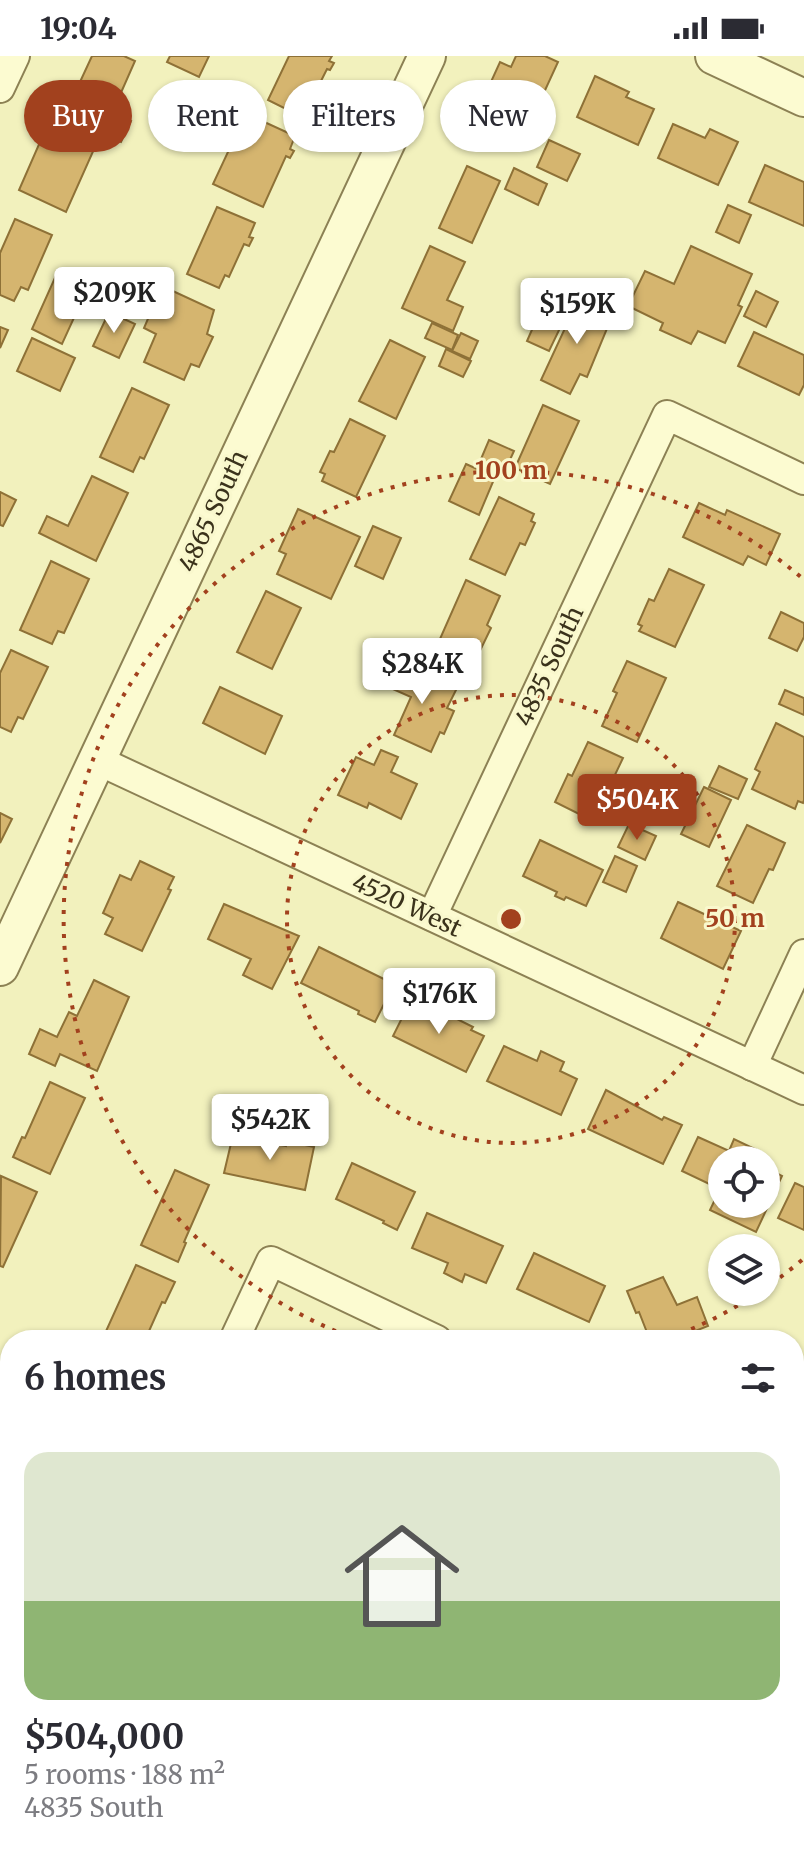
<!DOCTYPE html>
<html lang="en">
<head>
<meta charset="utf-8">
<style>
  :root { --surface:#fff; --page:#f2f2f3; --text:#2b2b33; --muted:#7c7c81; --accent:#a2411e }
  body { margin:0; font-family:Merriweather,serif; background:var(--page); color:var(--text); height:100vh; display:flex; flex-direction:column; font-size:30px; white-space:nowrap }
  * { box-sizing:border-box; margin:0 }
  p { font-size:26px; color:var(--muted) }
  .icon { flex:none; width:44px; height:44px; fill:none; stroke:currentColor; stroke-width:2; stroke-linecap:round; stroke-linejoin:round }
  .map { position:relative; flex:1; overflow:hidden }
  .sheet { position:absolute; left:0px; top:1274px; width:804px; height:538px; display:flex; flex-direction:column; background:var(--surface); border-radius:32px 32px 0 0; box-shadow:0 2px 6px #0004 }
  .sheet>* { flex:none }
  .guide { position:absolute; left:24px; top:24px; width:756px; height:72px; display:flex; gap:16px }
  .controls { position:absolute; left:708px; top:1090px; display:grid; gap:16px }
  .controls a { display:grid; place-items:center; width:72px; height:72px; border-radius:50%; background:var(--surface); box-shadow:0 2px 6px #0004; font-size:40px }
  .price { position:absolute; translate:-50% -68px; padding:0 18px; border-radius:8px; background:#fff; color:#222; font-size:26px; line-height:52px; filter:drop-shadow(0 2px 4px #0008) }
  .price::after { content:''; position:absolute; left:50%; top:48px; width:24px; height:18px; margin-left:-12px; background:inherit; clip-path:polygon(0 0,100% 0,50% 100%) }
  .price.current { background:var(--accent); color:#fff }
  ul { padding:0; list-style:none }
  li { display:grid; align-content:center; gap:16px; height:424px; padding:0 24px }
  li span { display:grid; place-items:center; height:248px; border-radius:24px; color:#555 }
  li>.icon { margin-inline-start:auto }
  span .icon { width:144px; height:144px; fill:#fffc; stroke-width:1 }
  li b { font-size:34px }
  h2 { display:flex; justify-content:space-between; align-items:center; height:96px; padding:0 24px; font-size:34px }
  .chip { padding:0 28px; border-radius:36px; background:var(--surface); box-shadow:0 2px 6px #0004; font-size:28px; line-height:72px }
  .chip.current { background:var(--accent); color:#fff }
  .status { display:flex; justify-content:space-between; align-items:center; height:56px; padding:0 40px; background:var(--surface); direction:ltr }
  .status svg { height:22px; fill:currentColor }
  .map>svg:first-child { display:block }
  .building { fill:#d5b56f; stroke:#8e7137; stroke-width:2 }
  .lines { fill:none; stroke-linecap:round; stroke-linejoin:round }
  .minor-casing { stroke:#8c8154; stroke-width:32 }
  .tertiary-casing { stroke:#8c8154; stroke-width:40 }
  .minor { stroke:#fcfbd1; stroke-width:28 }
  .tertiary { stroke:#fcfbd1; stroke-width:36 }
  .ring { fill:none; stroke:#a2411e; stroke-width:4; stroke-dasharray:4 8 }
  .labels { text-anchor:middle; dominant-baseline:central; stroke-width:6; stroke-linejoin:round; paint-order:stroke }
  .street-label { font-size:24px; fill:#3a321b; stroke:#f9f8cd }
  .centre { fill:#a2411e; stroke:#f9f8cd; stroke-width:4 }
  .ring-label { font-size:24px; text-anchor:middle; font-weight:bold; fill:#a2411e; stroke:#f9f8cd; stroke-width:6; stroke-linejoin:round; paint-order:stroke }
</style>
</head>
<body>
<div class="status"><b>19:04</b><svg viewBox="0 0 49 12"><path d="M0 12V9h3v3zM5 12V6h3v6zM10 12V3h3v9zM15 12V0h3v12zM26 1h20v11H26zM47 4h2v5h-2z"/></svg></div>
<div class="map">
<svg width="804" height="1811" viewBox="0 0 804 1811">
  <rect width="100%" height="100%" fill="#f2f1bd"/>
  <g class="building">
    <path d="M92 0H124L135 5 112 57 131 65 121 86 101 77 103 73 73 59 80 44 73 41Z"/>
    <path d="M170 0H209L199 21 167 6Z"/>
    <path d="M289 0H332L329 5 334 7 330 14 327 13 319 29 325 31 317 48 314 47 306 63 268 44Z"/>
    <path d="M516 0H545L558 6 535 56 541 59 526 92 481 72 491 50 495 51 503 34 490 28 500 6 511 11Z"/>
    <path d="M595 20 629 36 626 41 654 53 638 89 577 61Z"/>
    <path d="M260 64 295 80 290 93 294 95 290 102 286 100 263 151 213 128 234 83 248 90Z"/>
    <path d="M673 68 705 82 710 73 738 86 718 129 658 102Z"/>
    <path d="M47 70 95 91 66 156 19 134Z"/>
    <path d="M549 84 580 98 567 125 537 111Z"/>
    <path d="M765 109 804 126V170L749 146Z"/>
    <path d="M467 110 500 125 472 187 439 172Z"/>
    <path d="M514 112 547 128 538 149 505 133Z"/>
    <path d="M728 149 751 159 739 187 716 176Z"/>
    <path d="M217 151 255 167 249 181 253 182 249 190 244 188 229 221 225 219 219 232 187 218Z"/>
    <path d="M15 163 52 179 28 234 21 231 14 245 0 239V197Z"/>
    <path d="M430 190 465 206 447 244 463 251 453 275 402 252Z"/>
    <path d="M691 190 752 218 738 249 742 251 725 287 698 275 691 288 660 274 663 267 628 250 645 215 674 228Z"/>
    <path d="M58 215 89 229 62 288 32 273Z"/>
    <path d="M162 230 214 254 207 278 213 281 199 311 191 308 184 324 144 306 156 278 144 272Z"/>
    <path d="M756 235 778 246 766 271 744 260Z"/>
    <path d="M579 242 613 258 587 321 580 318 570 338 541 324Z"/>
    <path d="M109 256 135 268 119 302 93 290Z"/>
    <path d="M538 260 561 270 549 295 527 285Z"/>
    <path d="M432 267 458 279 452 294 425 282Z"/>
    <path d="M0 271 8 274 0 292Z"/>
    <path d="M754 276 804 299V329L799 339 738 310Z"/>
    <path d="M461 277 478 285 470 303 452 295Z"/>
    <path d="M32 282 75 302 60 335 17 315Z"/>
    <path d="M390 284 425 301 396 363 359 345Z"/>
    <path d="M446 293 471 305 463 321 439 310Z"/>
    <path d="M132 332 169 349 144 403 140 401 133 416 100 401Z"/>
    <path d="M543 349 579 365 550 428 515 412Z"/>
    <path d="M350 363 385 380 356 441 322 425 325 418 320 416 330 395 334 396Z"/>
    <path d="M489 384 514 395 502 421 478 410Z"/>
    <path d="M466 408 495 421 479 459 449 445Z"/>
    <path d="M92 420 128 437 96 505 39 477 47 460 68 470Z"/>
    <path d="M0 436 16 444 3 470 0 469Z"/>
    <path d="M499 441 534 458 531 465 535 467 525 489 520 487 505 519 470 503Z"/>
    <path d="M699 447 725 459 727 454 780 478 766 509 748 500 743 509 683 481Z"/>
    <path d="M298 453 360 481 331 543 277 518 286 498 279 495Z"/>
    <path d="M373 470 401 482 383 523 355 510Z"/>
    <path d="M51 505 89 523 64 577 58 575 52 588 20 574Z"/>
    <path d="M669 513 704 529 675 591 639 575 642 570 638 568 649 543 654 545Z"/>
    <path d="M466 524 500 540 487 569 491 572 476 603 471 601 464 616 432 601Z"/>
    <path d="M266 535 301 552 272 613 237 596Z"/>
    <path d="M781 556 804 567V581L797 595 769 582Z"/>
    <path d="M11 594 48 611 23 663 18 661 11 676 0 671V617Z"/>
    <path d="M398 605 457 632 447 652 454 655 444 678 440 676 431 696 394 679 411 641 386 630Z"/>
    <path d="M627 605 666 622 637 686 602 670 617 637 613 635Z"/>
    <path d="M220 631 282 660 265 698 203 667Z"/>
    <path d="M785 634 804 642V659L779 648Z"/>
    <path d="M776 667 804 681V744L803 747 798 745 795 753 752 733 760 716 755 713Z"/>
    <path d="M588 686 623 702 593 765 555 746 568 718 572 720Z"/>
    <path d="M381 694 398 701 391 716 417 728 401 763 369 747 367 752 338 739 356 701 374 709Z"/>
    <path d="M719 710 747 723 738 743 709 731Z"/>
    <path d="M704 731 731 744 709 791 681 778Z"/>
    <path d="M0 757 12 763 0 787Z"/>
    <path d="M629 768 656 780 645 804 618 791Z"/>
    <path d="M747 769 785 787 773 814 769 813 753 847 717 830Z"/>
    <path d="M540 784 603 814 586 850 566 841 564 844 555 840 557 836 523 820Z"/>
    <path d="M615 800 637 810 626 836 603 826Z"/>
    <path d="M140 805 174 821 168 833 171 834 142 895 105 878 113 862 103 857 120 819 131 824Z"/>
    <path d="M678 846 741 875 723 913 661 882Z"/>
    <path d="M224 848 299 880 272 933 243 919 251 903 208 883Z"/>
    <path d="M319 891 394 928 375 966 358 958 359 955 301 927Z"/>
    <path d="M94 924 129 941 97 1015 60 998 55 1010 29 998 40 973 57 981 69 956 77 960Z"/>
    <path d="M410 946 439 960 441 955 473 971 471 974 484 980 466 1016 393 980Z"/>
    <path d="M504 990 537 1005 541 995 564 1006 560 1015 577 1023 561 1059 487 1025Z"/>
    <path d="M50 1026 85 1042 50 1118 13 1101 22 1081 25 1082Z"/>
    <path d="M606 1034 662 1064 664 1061 682 1069 663 1108 588 1073Z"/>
    <path d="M233 1079 286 1090 287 1085 314 1091 305 1134 224 1117Z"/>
    <path d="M698 1081 729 1095 734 1083 761 1096 757 1104H722V1148H766V1112L782 1120 756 1176 710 1154 720 1133 682 1115Z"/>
    <path d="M352 1107 415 1136 397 1174 383 1167 384 1165 336 1143Z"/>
    <path d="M175 1114 209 1129 184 1186 186 1187 178 1206 141 1189Z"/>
    <path d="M1 1120 37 1136 3 1211 0 1210Z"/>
    <path d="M795 1127 804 1131V1174L778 1162Z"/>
    <path d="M427 1157 503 1190 486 1227 465 1218 462 1226 444 1217 448 1207 412 1192Z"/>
    <path d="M534 1197 605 1230 589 1266 517 1233Z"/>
    <path d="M136 1209 175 1226 165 1247 162 1246 145 1284H102Z"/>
    <path d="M663 1221 677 1249 697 1241 708 1270 690 1277 693 1284H650L639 1256 636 1257 627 1235Z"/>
    <path d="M804 1444V1463L795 1453Z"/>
    <path d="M1 1448 10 1452V1478L0 1473Z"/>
    <path d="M794 1511 804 1516V1543L801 1541 794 1557Z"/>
    <path d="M0 1517 10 1522V1570L0 1561Z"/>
    <path d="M9 1736H10V1786L0 1781V1737L7 1740Z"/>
    <path d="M68 1802H146L150 1804 146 1811H69L65 1809Z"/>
    <path d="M508 1802H548L543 1811H528Z"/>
    <path d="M666 1802H697L703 1805 700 1811H662Z"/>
    <path d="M600 1804 611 1809 613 1806 625 1811H596Z"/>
  </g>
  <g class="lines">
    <g class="minor-casing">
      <g id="minor">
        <path d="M0 32 15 0"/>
        <path d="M97 704 804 1034"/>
        <path d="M432 860 667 359 804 424"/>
        <path d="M752 1010 804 898"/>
        <path d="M234 1284 271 1205 437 1284"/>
        <path d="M794 1741 804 1720"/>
        <path d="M376 1811 381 1802"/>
        <path d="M761 1811 765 1802"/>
      </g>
    </g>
    <g class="tertiary-casing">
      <g id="tertiary">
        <path d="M714 0 804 42"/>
        <path d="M0 911 427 0"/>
        <path d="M0 1648 10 1653"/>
        <path d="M328 1802 348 1811"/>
      </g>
    </g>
    <use href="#minor" class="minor"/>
    <use href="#tertiary" class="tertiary"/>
  </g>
  <g class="ring">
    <circle cx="511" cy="863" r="224"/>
    <path d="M802 1204A448 448 0 0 1 768 1230M758 1237A448 448 0 0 1 664 1284M358 1284A448 448 0 1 1 802 522"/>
  </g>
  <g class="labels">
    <g class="street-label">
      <text transform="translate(213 455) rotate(-65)">4865 South</text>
      <text transform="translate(549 610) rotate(-65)">4835 South</text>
      <text transform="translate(407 849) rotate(25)">4520 West</text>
    </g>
  </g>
  <circle cx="511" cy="863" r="12" class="centre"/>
  <g class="ring-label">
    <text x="511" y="423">100 m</text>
    <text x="735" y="871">50 m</text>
  </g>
</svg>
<div class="controls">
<a><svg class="icon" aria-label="locate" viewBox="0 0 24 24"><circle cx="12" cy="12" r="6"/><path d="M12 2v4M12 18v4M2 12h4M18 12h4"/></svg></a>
<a><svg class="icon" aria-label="layers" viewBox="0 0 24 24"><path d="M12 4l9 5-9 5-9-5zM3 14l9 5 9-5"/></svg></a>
</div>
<b class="price" style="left:114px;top:279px">$209K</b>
<b class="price" style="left:577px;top:290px">$159K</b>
<b class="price" style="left:422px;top:650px">$284K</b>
<b class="price current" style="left:637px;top:786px">$504K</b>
<b class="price" style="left:439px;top:980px">$176K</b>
<b class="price" style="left:270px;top:1106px">$542K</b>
<div class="guide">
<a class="chip current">Buy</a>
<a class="chip">Rent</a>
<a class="chip">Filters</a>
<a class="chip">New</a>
</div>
<section class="sheet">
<h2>6 homes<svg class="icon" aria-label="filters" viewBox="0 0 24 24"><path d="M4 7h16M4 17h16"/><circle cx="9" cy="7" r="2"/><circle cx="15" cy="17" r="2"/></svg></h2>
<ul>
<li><span style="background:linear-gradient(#dfe7d0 60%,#8fb573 0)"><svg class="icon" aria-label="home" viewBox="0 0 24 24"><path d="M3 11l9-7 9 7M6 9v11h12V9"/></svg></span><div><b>$504,000</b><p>5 rooms · 188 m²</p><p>4835 South</p></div></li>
</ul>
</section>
</div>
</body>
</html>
